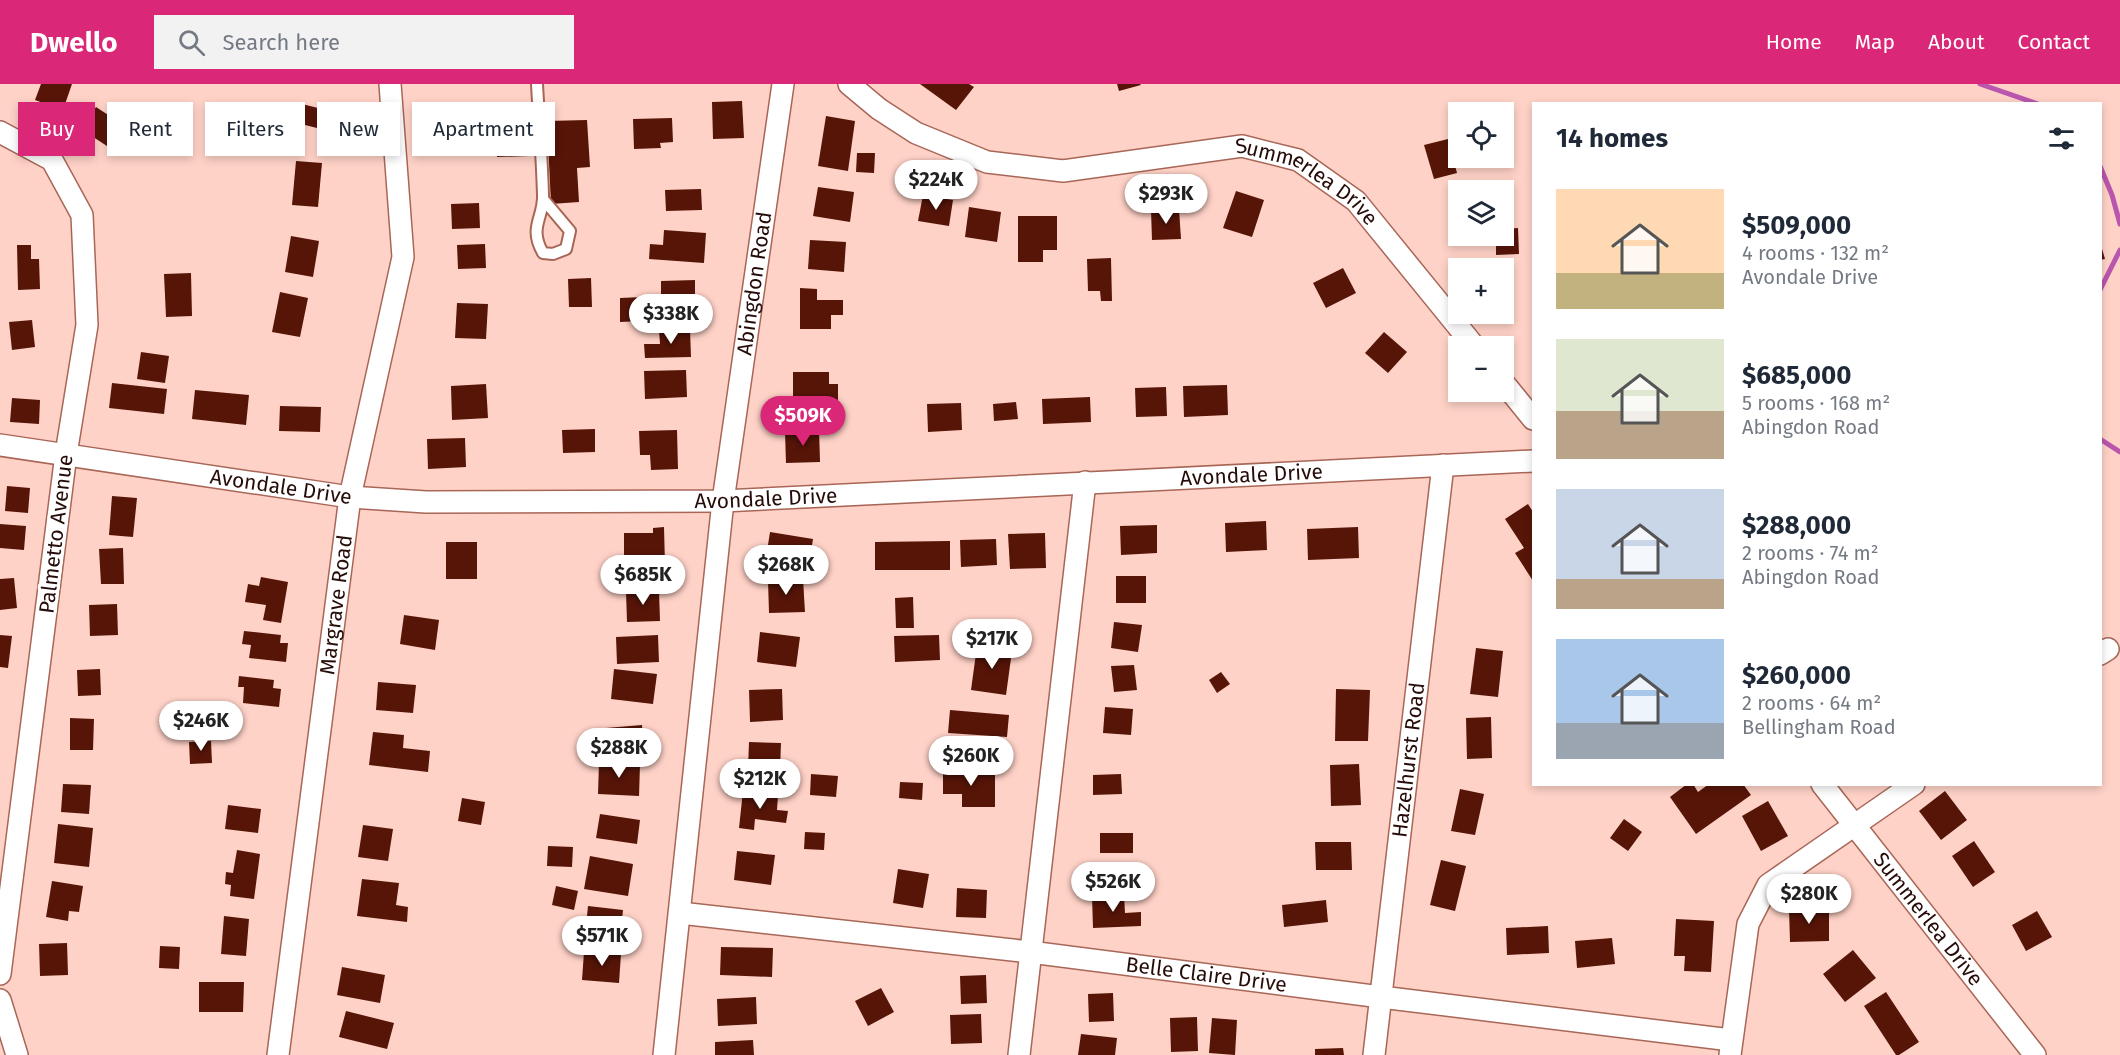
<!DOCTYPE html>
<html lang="en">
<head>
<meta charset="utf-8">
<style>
  :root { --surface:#fff; --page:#f2f2f3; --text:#1f2937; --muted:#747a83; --accent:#db2777 }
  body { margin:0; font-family:"Fira Sans",sans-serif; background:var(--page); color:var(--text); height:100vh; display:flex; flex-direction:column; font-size:22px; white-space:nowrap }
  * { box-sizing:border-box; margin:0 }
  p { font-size:20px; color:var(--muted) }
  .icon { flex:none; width:33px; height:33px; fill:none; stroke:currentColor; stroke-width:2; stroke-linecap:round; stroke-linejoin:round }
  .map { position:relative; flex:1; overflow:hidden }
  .drawer { position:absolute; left:1532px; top:18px; width:570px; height:684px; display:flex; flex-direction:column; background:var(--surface); border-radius:0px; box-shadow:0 3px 9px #0003 }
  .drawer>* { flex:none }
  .banner { position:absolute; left:18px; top:18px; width:570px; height:54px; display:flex; gap:12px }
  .controls { position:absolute; left:1448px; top:18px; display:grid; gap:12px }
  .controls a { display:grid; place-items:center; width:66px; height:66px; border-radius:0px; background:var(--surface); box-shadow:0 3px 9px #0003; font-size:30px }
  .price { position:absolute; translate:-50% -51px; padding:0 14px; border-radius:21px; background:#fff; color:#222; font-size:20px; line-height:39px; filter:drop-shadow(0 2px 3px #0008) }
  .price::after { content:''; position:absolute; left:50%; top:36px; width:18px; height:14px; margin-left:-9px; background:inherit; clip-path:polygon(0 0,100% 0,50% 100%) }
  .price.on { background:var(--accent); color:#fff }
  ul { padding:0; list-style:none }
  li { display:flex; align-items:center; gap:18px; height:150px; padding:0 24px }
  li span { display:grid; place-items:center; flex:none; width:168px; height:120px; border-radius:0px; color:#555 }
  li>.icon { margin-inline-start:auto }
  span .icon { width:72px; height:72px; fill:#fffc; stroke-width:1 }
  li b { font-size:26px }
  h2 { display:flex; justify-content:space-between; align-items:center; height:72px; padding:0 24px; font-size:26px }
  .pill { padding:0 21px; border-radius:0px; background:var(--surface); box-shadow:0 3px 9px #0003; font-size:21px; line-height:54px }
  .pill.on { background:var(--accent); color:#fff }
  header { display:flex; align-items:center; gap:36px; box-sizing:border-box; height:84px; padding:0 30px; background:var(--accent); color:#fff }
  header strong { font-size:28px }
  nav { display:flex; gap:33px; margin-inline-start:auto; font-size:21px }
  .search { width:420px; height:54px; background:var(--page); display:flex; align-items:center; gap:15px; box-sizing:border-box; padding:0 21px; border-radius:0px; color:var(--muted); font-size:22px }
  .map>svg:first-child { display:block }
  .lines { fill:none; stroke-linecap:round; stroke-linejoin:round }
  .stream { stroke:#ba56ad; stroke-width:5 }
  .building { fill:#571508 }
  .service-casing { stroke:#a86657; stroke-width:14 }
  .minor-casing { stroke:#a86657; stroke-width:24 }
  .service { stroke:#fff; stroke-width:10 }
  .minor { stroke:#fff; stroke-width:21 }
  .labels { text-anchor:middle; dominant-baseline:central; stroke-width:6; stroke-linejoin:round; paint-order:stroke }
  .street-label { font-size:21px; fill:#260c08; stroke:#fff }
</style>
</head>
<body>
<header>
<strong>Dwello</strong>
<div class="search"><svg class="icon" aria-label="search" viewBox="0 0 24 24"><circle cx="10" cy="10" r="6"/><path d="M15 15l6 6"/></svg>Search here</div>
<nav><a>Home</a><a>Map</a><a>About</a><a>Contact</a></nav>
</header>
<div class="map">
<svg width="2120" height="971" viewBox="0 0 2120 971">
  <rect width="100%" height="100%" fill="#ffd2c7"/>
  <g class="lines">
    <g class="stream">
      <path d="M1980 0 2038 20"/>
      <path d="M2100 82 2112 111 2120 140"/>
      <path d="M2100 206 2120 166"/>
      <path d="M2100 355 2120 368"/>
    </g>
  </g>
  <g class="building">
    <path d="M41 0H72L63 26 35 16Z"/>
    <path d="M920 0H969L974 3 956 26Z"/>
    <path d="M1117 0H1140L1141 1 1119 7Z"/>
    <path d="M742 17 744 54 713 55 712 18Z"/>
    <path d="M302 20 326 26 321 45 297 39Z"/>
    <path d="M96 23 125 42 110 64 81 45Z"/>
    <path d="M826 32 855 37 848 87 818 82Z"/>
    <path d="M476 34 477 59 422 61 421 36Z"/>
    <path d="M672 34 673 58 660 59 661 64 634 65 633 35Z"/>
    <path d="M587 36 590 83 577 84 579 118 551 120 547 37Z"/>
    <path d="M496 38H515V49H529L530 72 497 73Z"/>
    <path d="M1448 55 1457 89 1434 95 1424 61Z"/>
    <path d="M857 69H875L874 89 856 88Z"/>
    <path d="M296 77 322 79 318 123 292 121Z"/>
    <path d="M818 103 854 108 850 138 813 132Z"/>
    <path d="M701 105 702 126 666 127 665 106Z"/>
    <path d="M1236 107 1264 116 1252 153 1223 144Z"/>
    <path d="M923 111 953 116 949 142 918 137Z"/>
    <path d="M479 119 480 144 452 145 451 120Z"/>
    <path d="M969 123 1001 128 997 158 965 153Z"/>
    <path d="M1179 125 1181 155 1152 156 1151 126Z"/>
    <path d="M1018 132H1057V166H1043V178H1018Z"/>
    <path d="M1518 144 1519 170 1496 171V152H1503V145Z"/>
    <path d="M664 146 706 149 704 179 649 175 650 160 663 161Z"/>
    <path d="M291 152 319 157 313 193 285 188Z"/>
    <path d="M810 156 846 158 844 188 808 185Z"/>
    <path d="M2100 158 2105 175 2100 176Z"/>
    <path d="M485 160 486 184 458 185 457 161Z"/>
    <path d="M17 161H31V175H39L40 205 18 206Z"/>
    <path d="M1111 174 1112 217H1101L1100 207H1088L1087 175Z"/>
    <path d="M1343 184 1356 209 1326 224 1313 199Z"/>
    <path d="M191 189 192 232 166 233 164 190Z"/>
    <path d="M591 194 592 223H569L568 195Z"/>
    <path d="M695 196V226L661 227V197Z"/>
    <path d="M800 204 817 205V216H843V231H831V245H800Z"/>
    <path d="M280 208 308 214 300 253 272 248Z"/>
    <path d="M643 213V237L620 238V214Z"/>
    <path d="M457 219 488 220 486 255 455 254Z"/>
    <path d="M32 236 35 263 12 266 9 238Z"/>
    <path d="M690 245 691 273 645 274 644 260H660L659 246Z"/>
    <path d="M1384 248 1407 268 1388 289 1365 269Z"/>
    <path d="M141 268 169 272 165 299 137 295Z"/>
    <path d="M686 286 687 313 645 315 644 287Z"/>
    <path d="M793 288H829V300H838V320L793 319Z"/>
    <path d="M112 299 167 305 164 330 109 324Z"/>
    <path d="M486 300 488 334 452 336 451 302Z"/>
    <path d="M1227 301 1228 331 1184 333 1183 302Z"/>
    <path d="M1166 303 1167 332 1136 333 1135 304Z"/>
    <path d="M195 306 249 311 246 341 192 335Z"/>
    <path d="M1090 313 1091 338 1043 340 1042 315Z"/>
    <path d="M12 314 40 316 39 340 10 338Z"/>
    <path d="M1016 318 1018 335 994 337 993 320Z"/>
    <path d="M961 319 962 346 928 348 927 320Z"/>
    <path d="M280 322 321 323 320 348 279 347Z"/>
    <path d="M595 345V368L563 369 562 346Z"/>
    <path d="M677 346 678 385 651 386 650 371H640L639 347Z"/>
    <path d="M819 346 820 378 786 379 785 348Z"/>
    <path d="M465 354 466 383 428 385 427 355Z"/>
    <path d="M7 402 30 404 28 429 5 427Z"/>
    <path d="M112 412 137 414 133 453 109 451Z"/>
    <path d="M1528 420 1533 428V497L1515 469 1524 464 1505 435Z"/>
    <path d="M1266 437 1267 466 1226 468 1225 439Z"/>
    <path d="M0 440 26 442 24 466 0 464Z"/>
    <path d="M1157 441V469L1121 471 1120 442Z"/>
    <path d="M664 443 665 481H624V449H653V444Z"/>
    <path d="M1358 443 1359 474 1308 476 1307 445Z"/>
    <path d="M770 448 813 455 809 481 766 474Z"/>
    <path d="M1045 449 1046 484 1010 485 1008 450Z"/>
    <path d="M996 455 997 481 961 483 960 456Z"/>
    <path d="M950 457V486H875V458Z"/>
    <rect x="446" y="458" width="31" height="37"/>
    <path d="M123 464 124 500H101L99 465Z"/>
    <rect x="1116" y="492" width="30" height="27"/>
    <path d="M261 493 288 498 281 539 263 536 266 521 245 518 248 500 259 502Z"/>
    <path d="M14 494 17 524 0 526V495Z"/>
    <path d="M803 495 805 528 769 529 768 496Z"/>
    <path d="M659 507 660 537 627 538 626 508Z"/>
    <path d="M913 513 914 544H896L895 514Z"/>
    <path d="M117 520 118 551 90 552 89 521Z"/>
    <path d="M404 531 439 536 435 566 400 560Z"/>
    <path d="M1114 538 1142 541 1138 568 1111 564Z"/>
    <path d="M244 547 281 551 280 559H288L286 578 249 574 251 561 242 560Z"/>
    <path d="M760 548 800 553 796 583 757 578Z"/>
    <path d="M0 551 12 552 8 584 0 583Z"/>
    <path d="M658 551 659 578 617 580 616 553Z"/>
    <path d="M939 551 940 576 895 578 894 552Z"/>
    <path d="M977 562 1012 567 1006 611 971 606Z"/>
    <path d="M1476 564 1503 567 1498 613 1470 610Z"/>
    <path d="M1134 581 1137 606 1114 608 1111 582Z"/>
    <path d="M100 585 101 611 78 612 77 586Z"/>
    <path d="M614 585 657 590 653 620 611 615Z"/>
    <path d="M1221 588 1230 600 1217 609 1209 596Z"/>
    <path d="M239 592 274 596 273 604 281 605 279 623 243 619 244 603H238Z"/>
    <path d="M378 598 416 601 413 629 376 626Z"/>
    <path d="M782 605 783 636 750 638 749 606Z"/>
    <path d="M1336 605 1370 606 1368 657H1335Z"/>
    <path d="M1105 623 1133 625 1131 651 1103 649Z"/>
    <path d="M950 626 1009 631 1007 653 948 649Z"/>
    <path d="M1491 633 1492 674 1467 675 1466 634Z"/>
    <path d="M70 634 94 635 93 666H70Z"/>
    <path d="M642 641 644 670 609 673 606 644Z"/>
    <path d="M373 648 404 651 403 664 430 667 428 688 369 681Z"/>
    <path d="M211 657 212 679 190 680 189 658Z"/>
    <path d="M749 658 781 659 780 686 748 685Z"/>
    <path d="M599 678 640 680 639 712 598 710Z"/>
    <path d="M1359 680 1361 721 1331 722 1330 681Z"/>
    <path d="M943 686H995V723H962V710H943Z"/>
    <path d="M811 690 838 692 836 713 810 711Z"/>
    <path d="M1121 690 1122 710 1093 711V691Z"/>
    <path d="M900 698 923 699 922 716 899 714Z"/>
    <path d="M63 700 91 701 89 730 61 728Z"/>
    <path d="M1687 700H1693L1698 708 1709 700H1743L1751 711 1696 750 1670 713Z"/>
    <path d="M1460 705 1484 710 1475 751 1451 747Z"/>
    <path d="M743 707 778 711 777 726 788 727 786 739 755 735 754 746 739 744Z"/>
    <path d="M1945 707 1967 736 1941 756 1919 727Z"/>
    <path d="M462 714 485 718 481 741 458 737Z"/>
    <path d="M1768 717 1788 752 1761 767 1742 732Z"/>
    <path d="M228 721 261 725 258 749 225 745Z"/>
    <path d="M600 730 640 736 637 760 596 754Z"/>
    <path d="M1624 735 1642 748 1628 767 1610 754Z"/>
    <path d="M58 740 93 744 89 783 54 779Z"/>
    <path d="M363 741 393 745 388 777 358 773Z"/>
    <path d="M805 748 825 749 824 766 804 765Z"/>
    <rect x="1100" y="749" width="33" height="20"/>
    <path d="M1974 757 1995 788 1973 803 1952 772Z"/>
    <path d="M1315 758H1351L1352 786H1316Z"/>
    <path d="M548 762 573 763 572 783 547 782Z"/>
    <path d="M237 766 260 770 254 815 230 812 231 801 225 800 226 788 233 789Z"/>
    <path d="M737 767 775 771 771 801 734 796Z"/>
    <path d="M590 772 633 780 628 812 584 805Z"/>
    <path d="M1441 776 1466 782 1455 827 1430 821Z"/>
    <path d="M898 785 929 790 923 824 893 819Z"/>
    <path d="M362 795 399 799 396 821 408 823 407 838 357 832Z"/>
    <path d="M52 797 83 802 79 828 69 827 68 837 46 833Z"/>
    <path d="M556 802 578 807 574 826 552 821Z"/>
    <path d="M957 804 987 806 986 834 956 833Z"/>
    <path d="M1124 811 1125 829 1141 828V842L1093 844 1092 812Z"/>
    <path d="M1326 816 1328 838 1284 843 1282 821Z"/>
    <path d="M588 822 623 826 620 856 585 852Z"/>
    <path d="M1829 825V857L1790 858 1789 826Z"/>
    <path d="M2037 827 2052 853 2026 867 2012 841Z"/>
    <path d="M224 832 249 835 246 872 221 870Z"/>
    <path d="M1676 835 1714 837 1711 888 1684 887 1685 872H1674Z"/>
    <path d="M1548 842 1549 869 1507 871 1506 844Z"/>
    <path d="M1612 854 1615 880 1577 884 1575 857Z"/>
    <path d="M67 859 68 891 40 892 39 860Z"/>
    <path d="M160 862 180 863 179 885 159 884Z"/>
    <path d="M721 863 773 864 772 893 720 891Z"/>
    <path d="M1853 866 1876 894 1845 918 1823 890Z"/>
    <path d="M584 868 621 870 619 899 582 896Z"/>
    <path d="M342 883 385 891 380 919 337 911Z"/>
    <path d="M986 891 987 919 961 920 960 892Z"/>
    <path d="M199 898H244L243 928H199Z"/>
    <path d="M881 904 894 928 868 942 855 917Z"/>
    <path d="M1886 908 1919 958 1899 971H1896L1864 922Z"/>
    <path d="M1113 909 1114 937 1089 938 1088 910Z"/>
    <path d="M756 913 757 940 718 942 717 915Z"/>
    <path d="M346 927 394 939 387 965 339 953Z"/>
    <path d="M981 930 982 959 951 960 950 931Z"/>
    <path d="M1197 933 1198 967 1171 968 1170 934Z"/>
    <path d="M1212 934 1237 936 1235 971 1209 969Z"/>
    <path d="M1081 950 1117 954 1115 971H1078Z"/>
    <path d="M753 956 754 971H715V958Z"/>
    <path d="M1343 964 1344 971H1315V965Z"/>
  </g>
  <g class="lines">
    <g class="service-casing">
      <path id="service" d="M537 0C539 37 542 74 543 111 544 134 528 143 543 169L553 170 566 165 570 147 543 115"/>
    </g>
    <g class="minor-casing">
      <g id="minor">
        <path id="s1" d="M849 0 879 25 916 49 987 78 1063 87 1242 62 1298 76 1356 117 1474 262"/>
        <path d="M0 48 52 76 82 131 87 241 66 370 0 890"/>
        <path d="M1503 298 1533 335"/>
        <path id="s2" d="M0 361 350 413 426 418 723 417 1533 377"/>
        <path d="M2100 570 2108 565"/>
        <path id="s3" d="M1822 700 2035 971"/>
        <path id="s4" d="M680 829 1030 868 1381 913 1731 956"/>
        <path d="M0 916 17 971"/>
        <path id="s5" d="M278 971 350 413 403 173 390 0"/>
        <path id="s6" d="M664 971 723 417 783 0"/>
        <path d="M1019 971 1085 398"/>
        <path id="s7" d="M1374 971 1443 381"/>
        <path d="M1730 971 1748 840 1768 801 1914 700"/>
      </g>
    </g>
    <use href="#service" class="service"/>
    <use href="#minor" class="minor"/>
  </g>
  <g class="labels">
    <g class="street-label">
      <text stroke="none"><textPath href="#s1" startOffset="492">Summerlea Drive</textPath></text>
      <text stroke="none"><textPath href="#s6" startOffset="777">Abingdon Road</textPath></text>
      <text stroke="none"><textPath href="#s2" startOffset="1256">Avondale Drive</textPath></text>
      <text stroke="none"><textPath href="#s2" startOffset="284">Avondale Drive</textPath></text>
      <text stroke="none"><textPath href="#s2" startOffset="770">Avondale Drive</textPath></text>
      <text transform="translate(56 450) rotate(-83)">Palmetto Avenue</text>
      <text stroke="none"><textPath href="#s5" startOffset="454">Margrave Road</textPath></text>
      <text stroke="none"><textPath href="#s7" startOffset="297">Hazelhurst Road</textPath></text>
      <text stroke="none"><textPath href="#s3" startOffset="172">Summerlea Drive</textPath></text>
      <text stroke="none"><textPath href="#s4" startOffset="530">Belle Claire Drive</textPath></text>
    </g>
  </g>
</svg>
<div class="controls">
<a><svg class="icon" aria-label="locate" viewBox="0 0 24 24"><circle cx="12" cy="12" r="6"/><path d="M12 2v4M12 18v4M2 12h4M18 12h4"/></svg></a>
<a><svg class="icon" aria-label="layers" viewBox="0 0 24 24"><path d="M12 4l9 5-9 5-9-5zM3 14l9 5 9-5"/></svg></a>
<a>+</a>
<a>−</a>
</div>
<b class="price" style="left:936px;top:127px">$224K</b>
<b class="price" style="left:1166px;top:141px">$293K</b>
<b class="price" style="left:671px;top:261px">$338K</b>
<b class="price on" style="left:803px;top:363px">$509K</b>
<b class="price" style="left:786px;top:512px">$268K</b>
<b class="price" style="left:643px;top:522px">$685K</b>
<b class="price" style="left:992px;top:586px">$217K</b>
<b class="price" style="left:201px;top:668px">$246K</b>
<b class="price" style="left:619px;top:695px">$288K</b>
<b class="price" style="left:971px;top:703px">$260K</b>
<b class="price" style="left:760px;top:726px">$212K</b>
<b class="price" style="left:1113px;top:829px">$526K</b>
<b class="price" style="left:1809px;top:841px">$280K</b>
<b class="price" style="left:602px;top:883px">$571K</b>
<div class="banner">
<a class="pill on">Buy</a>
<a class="pill">Rent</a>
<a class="pill">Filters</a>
<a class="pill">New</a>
<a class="pill">Apartment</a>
</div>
<section class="drawer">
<h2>14 homes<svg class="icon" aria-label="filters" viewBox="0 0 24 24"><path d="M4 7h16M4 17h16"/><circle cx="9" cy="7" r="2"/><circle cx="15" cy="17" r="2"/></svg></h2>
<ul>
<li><span style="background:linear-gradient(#ffd9b3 70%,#c2b280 0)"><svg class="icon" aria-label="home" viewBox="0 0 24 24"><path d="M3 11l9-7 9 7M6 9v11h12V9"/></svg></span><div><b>$509,000</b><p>4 rooms · 132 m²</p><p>Avondale Drive</p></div></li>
<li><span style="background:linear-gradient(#dfe7d0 60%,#b9a48a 0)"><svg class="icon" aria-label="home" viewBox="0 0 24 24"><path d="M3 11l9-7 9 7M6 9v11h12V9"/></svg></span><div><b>$685,000</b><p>5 rooms · 168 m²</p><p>Abingdon Road</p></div></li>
<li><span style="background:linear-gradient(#c9d6e8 75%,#b9a48a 0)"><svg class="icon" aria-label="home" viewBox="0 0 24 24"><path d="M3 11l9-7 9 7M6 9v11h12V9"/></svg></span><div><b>$288,000</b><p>2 rooms · 74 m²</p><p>Abingdon Road</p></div></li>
<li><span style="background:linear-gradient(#a9c7e8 70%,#9aa5b1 0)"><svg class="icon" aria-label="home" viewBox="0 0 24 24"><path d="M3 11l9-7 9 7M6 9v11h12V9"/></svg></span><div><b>$260,000</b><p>2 rooms · 64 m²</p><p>Bellingham Road</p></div></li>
</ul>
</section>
</div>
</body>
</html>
